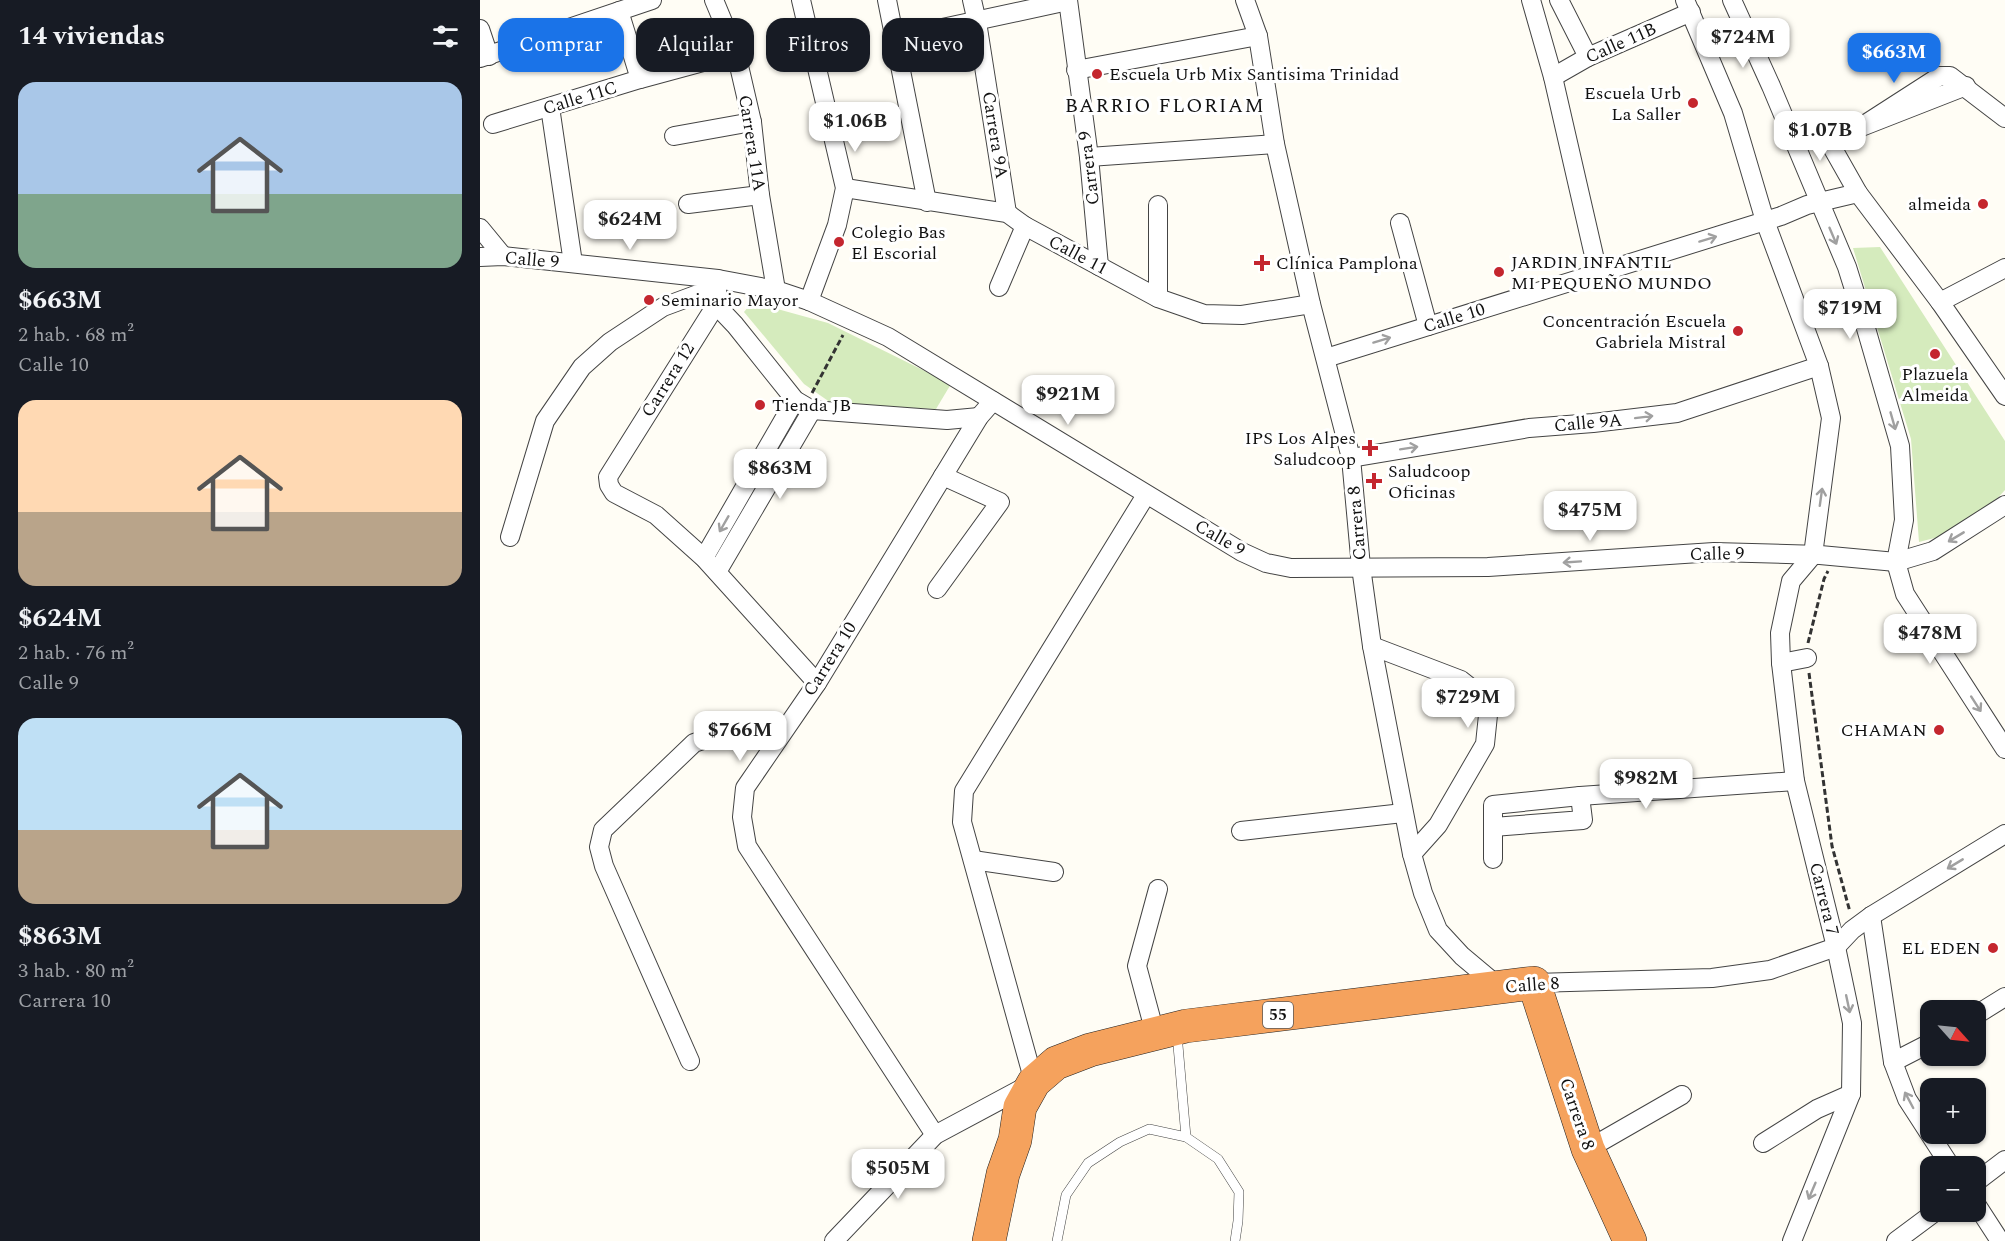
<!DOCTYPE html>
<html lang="es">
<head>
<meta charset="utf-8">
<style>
  :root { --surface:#171b24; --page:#20242c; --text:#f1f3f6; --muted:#9ea1a6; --accent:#1a73e8 }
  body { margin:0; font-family:Spectral,serif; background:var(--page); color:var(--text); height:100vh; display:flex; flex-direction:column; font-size:22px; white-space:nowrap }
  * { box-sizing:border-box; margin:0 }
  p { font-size:20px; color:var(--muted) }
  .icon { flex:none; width:33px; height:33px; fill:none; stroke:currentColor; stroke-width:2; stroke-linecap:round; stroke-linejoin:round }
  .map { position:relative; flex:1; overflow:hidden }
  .drawer { display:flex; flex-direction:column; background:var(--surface); width:480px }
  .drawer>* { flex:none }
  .hud { position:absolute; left:18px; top:18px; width:570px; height:54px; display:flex; gap:12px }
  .needle { width:39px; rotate:117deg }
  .tools { position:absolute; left:1440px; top:1000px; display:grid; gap:12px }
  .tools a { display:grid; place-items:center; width:66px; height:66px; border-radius:12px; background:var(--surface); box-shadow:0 2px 4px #0004; font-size:30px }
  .price { position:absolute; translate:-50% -51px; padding:0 14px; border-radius:12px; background:#fff; color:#222; font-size:20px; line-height:39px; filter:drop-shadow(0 2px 3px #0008) }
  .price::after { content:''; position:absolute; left:50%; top:36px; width:18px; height:14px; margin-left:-9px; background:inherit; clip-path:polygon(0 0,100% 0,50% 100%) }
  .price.selected { background:var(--accent); color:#fff }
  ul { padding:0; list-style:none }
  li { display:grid; align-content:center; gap:12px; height:318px; padding:0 18px }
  li span { display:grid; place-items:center; height:186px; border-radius:18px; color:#555 }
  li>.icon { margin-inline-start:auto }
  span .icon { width:108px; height:108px; fill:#fffc; stroke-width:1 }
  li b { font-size:26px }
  h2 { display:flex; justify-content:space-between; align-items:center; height:72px; padding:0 18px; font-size:26px }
  .tag { padding:0 21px; border-radius:18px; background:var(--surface); box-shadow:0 2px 4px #0004; font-size:21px; line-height:54px }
  .tag.selected { background:var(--accent); color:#fff }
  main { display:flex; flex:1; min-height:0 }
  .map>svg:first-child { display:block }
  .green { fill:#d5ebbd }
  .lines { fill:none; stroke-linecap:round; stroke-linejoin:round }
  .lane-casing { stroke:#444; stroke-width:10 }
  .street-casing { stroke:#444; stroke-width:20 }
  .highway-casing { stroke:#222; stroke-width:34 }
  .path { stroke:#333; stroke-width:3; stroke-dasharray:6 3; stroke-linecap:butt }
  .lane { stroke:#fff; stroke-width:9 }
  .street { stroke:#fff; stroke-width:18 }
  .highway { stroke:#f5a25d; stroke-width:33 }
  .oneway { stroke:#a0a0a0 }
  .poi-dot { fill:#c4262e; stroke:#fff; stroke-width:2 }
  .labels { text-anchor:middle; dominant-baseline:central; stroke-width:6; stroke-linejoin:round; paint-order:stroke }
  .shield { fill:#fff; stroke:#585858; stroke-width:1.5 }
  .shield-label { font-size:16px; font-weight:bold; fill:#111 }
  .street-label { font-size:18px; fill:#111; stroke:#fff }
  .poi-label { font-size:18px; fill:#111; stroke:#fff; text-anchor:start }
  .neighbourhood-label { font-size:20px; letter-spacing:1.5px; fill:#111; stroke:#fff }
</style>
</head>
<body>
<main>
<section class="drawer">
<h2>14 viviendas<svg class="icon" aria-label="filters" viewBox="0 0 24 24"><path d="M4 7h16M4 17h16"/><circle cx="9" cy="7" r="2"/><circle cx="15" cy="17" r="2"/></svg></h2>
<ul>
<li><span style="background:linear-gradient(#a9c7e8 60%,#7fa58c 0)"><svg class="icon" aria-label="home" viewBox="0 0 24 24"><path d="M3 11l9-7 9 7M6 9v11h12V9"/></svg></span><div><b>$663M</b><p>2 hab. · 68 m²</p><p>Calle 10</p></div></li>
<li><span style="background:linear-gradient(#ffd9b3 60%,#b9a48a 0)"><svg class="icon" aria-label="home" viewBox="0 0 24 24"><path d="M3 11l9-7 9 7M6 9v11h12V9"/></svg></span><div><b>$624M</b><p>2 hab. · 76 m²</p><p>Calle 9</p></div></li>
<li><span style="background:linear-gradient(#bfe0f5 60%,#b9a48a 0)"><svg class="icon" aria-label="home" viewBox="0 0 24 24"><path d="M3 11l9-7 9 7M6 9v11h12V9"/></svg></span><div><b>$863M</b><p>3 hab. · 80 m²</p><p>Carrera 10</p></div></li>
</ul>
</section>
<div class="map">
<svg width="1525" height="1241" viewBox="0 0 1525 1241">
  <rect width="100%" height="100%" fill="#fffdf5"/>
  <g class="green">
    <path d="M1400 247 1525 441V490L1489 529 1439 542 1431 439 1373 248Z"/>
    <path d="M272 302 348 323 471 384 456 409 354 405 324 384 264 312Z"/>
  </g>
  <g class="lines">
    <g class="lane-casing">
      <g id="lane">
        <path d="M697 1034 706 1137"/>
        <path d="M577 1241 586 1195 608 1163 640 1142 669 1129 706 1137 738 1159 759 1192 758 1221 755 1241"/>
      </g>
    </g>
    <g class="street-casing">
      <g id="street">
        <path d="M234 0 256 53 272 122 280 195 296 290"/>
        <path d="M321 0 365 188 357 225 329 301"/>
        <path d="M407 0 447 202"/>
        <path d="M492 0 497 22 527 213"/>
        <path d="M588 0 609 157 619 266"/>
        <path d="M765 0 778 36 795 144 831 304 871 458 881 567 892 646 932 854 943 893 958 930 982 956 1019 987"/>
        <path d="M1051 0 1073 77 1118 273"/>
        <path d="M1079 0 1108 57"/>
        <path d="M1205 0 1253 113 1285 221 1339 366 1351 418 1333 555 1311 581 1300 633 1301 663 1315 781 1356 947 1372 1023 1371 1094 1312 1241"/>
        <path d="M1252 0 1291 86 1367 267 1383 318 1420 446 1424 520 1416 562 1425 594 1525 749"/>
        <path d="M139 11 160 79"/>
        <path d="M0 29 9 56"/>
        <path d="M416 38 588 1"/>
        <path d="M0 58 172 0"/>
        <path d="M596 70 778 36"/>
        <path d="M1073 77 1108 57 1211 12"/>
        <path d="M70 107 93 263"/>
        <path d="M1387 123 1460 76H1470L1525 118"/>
        <path d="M13 124 160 79 256 53"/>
        <path d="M1306 124 1329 129 1348 140 1378 193 1460 302 1525 396"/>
        <path d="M194 136 272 122"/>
        <path d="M1348 140 1486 86"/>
        <path d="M609 157 795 144"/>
        <path d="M365 188 527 213 545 226 678 298 724 314 762 315 831 304"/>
        <path d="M208 204 280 195"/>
        <path d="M678 205V298"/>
        <path d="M920 223 948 326"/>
        <path d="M0 228 23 256"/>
        <path d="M0 257 23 256 238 279 296 290 329 301 408 337 762 552 786 563 811 568 1008 567 1234 552 1340 555 1416 562 1453 551 1525 505"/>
        <path d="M238 279 236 305 128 477 129 485 134 493 176 515 224 558 337 683"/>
        <path d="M519 287 545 226"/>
        <path d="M1460 302 1525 268"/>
        <path d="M236 305 255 325 315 400 332 410 467 420 499 417"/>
        <path d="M846 358 1301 216 1327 205 1378 193"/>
        <path d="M871 458 1049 428 1113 423 1197 413 1339 366"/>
        <path d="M30 537 65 421 102 367 130 342 183 307 218 294 237 296"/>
        <path d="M224 558 315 400"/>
        <path d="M237 572 332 410"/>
        <path d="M457 589 520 502 463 476"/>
        <path d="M892 646 981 680 1000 695 1008 715 1005 744 958 825 932 854"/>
        <path d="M1301 663 1327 658"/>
        <path d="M1013 827 1103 820 1100 796"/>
        <path d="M761 831 923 813"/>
        <path d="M1013 859V805L1100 796 1315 781"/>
        <path d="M493 860 574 872"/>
        <path d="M1391 916 1413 1062 1427 1099 1471 1167"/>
        <path d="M1054 983 1232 978 1290 970 1356 947 1372 930 1391 916 1525 834"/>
        <path d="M1496 1015 1525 997"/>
        <path d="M675 1033 657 966 678 889"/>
        <path d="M210 1061 124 866 119 847 123 830 214 743 255 729 294 745"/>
        <path d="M1413 1062 1450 1043"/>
        <path d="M455 1135 267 846 262 817 265 788 337 683 499 417 513 401"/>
        <path d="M1283 1143 1337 1109 1371 1094"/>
        <path d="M1108 1149 1202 1095"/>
        <path d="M1496 1182 1525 1160"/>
        <path d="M1496 1204 1520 1241"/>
        <path d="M354 1241 455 1135 554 1082 482 822 484 791 666 495"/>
        <path d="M1416 1241 1455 1212"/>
      </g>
    </g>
    <g class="highway-casing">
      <path id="highway" d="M509 1241 523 1174 535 1140 540 1107 554 1082 576 1063 610 1050 706 1026 1054 983 1108 1149 1150 1241"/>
    </g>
    <g class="path">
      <path d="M332 393 363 335"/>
      <path d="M1328 643 1344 579 1348 571"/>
      <path d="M1329 673 1352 846 1370 912"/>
    </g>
    <use href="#lane" class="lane"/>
    <use href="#street" class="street"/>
    <use href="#highway" class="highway"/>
  </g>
  <defs><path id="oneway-shaft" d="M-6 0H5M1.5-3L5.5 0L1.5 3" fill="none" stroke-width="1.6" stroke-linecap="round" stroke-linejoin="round" transform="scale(1.5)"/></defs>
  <g class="oneway">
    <use href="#oneway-shaft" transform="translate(1353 236) rotate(67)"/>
    <use href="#oneway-shaft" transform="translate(1228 239) rotate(-17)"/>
    <use href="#oneway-shaft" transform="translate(902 340) rotate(-17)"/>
    <use href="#oneway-shaft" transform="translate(1164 417) rotate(-7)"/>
    <use href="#oneway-shaft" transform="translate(1413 421) rotate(74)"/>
    <use href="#oneway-shaft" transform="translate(929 448) rotate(-9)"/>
    <use href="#oneway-shaft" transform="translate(1341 497) rotate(-82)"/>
    <use href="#oneway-shaft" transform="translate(244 524) rotate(120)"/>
    <use href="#oneway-shaft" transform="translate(1476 537) rotate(149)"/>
    <use href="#oneway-shaft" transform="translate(1092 562) rotate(176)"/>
    <use href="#oneway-shaft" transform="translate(1496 704) rotate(57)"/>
    <use href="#oneway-shaft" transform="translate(1475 864) rotate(149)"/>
    <use href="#oneway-shaft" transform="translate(1368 1004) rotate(78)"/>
    <use href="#oneway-shaft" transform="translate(1429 1100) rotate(-118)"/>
    <use href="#oneway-shaft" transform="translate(1332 1191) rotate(113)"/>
  </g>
  <g class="poi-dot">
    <circle cx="617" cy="74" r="6"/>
    <circle cx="1213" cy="103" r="6"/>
    <circle cx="1503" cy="204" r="6"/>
    <circle cx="359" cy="242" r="6"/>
    <path d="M779 254h6v6h6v6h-6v6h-6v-6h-6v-6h6z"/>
    <circle cx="1019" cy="272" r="6"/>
    <circle cx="169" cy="300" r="6"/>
    <circle cx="1258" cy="331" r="6"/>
    <circle cx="1455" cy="354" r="6"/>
    <circle cx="280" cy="405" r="6"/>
    <path d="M887 439h6v6h6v6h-6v6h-6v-6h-6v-6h6z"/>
    <path d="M891 472h6v6h6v6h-6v6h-6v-6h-6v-6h6z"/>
    <circle cx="1459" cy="730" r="6"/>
    <circle cx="1513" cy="948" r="6"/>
  </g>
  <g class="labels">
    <rect class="shield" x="783" y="1002" width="30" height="26" rx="4.5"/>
    <g class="shield-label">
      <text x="798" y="1015">55</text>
    </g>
    <g class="street-label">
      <text transform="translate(1141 43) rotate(-24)">Calle 11B</text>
      <text transform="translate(100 98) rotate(-17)">Calle 11C</text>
      <text transform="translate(515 135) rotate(81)">Carrera 9A</text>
      <text transform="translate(272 143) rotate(81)">Carrera 11A</text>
      <text transform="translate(609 168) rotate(-97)">Carrera 9</text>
      <text transform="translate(598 255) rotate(28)">Calle 11</text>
      <text transform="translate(52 260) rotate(5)">Calle 9</text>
      <text transform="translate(974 318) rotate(-17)">Calle 10</text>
      <text transform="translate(188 380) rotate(-58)">Carrera 12</text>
      <text transform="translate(1108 423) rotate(-5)">Calle 9A</text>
      <text transform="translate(877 523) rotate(-95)">Carrera 8</text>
      <text transform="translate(740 538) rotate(30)">Calle 9</text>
      <text transform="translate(1237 554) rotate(-1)">Calle 9</text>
      <text transform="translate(350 659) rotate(-58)">Carrera 10</text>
      <text transform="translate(1344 899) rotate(76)">Carrera 7</text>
      <text transform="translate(1052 985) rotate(-4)">Calle 8</text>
      <text transform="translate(1097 1114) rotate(71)">Carrera 8</text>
    </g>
    <g class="poi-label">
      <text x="629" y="74">Escuela Urb Mix Santisima Trinidad</text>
      <text x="1201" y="93" text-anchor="end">Escuela Urb<tspan x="1201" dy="21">La Saller</tspan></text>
      <text x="1491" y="204" text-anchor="end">almeida</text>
      <text x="371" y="232">Colegio Bas<tspan x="371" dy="21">El Escorial</tspan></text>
      <text x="1031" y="262">JARDIN INFANTIL<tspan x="1031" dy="21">MI PEQUEÑO MUNDO</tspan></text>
      <text x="796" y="263">Clínica Pamplona</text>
      <text x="181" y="300">Seminario Mayor</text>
      <text x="1246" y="321" text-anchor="end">Concentración Escuela<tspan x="1246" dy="21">Gabriela Mistral</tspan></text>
      <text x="1455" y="374" text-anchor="middle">Plazuela<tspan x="1455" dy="21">Almeida</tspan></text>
      <text x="292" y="405">Tienda JB</text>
      <text x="876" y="438" text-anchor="end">IPS Los Alpes<tspan x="876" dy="21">Saludcoop</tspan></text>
      <text x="908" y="471">Saludcoop<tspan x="908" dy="21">Oficinas</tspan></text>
      <text x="1447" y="730" text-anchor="end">CHAMAN</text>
      <text x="1501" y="948" text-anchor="end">EL EDEN</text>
    </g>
    <g class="neighbourhood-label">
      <text x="685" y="106">BARRIO FLORIAM</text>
    </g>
  </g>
</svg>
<div class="tools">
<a><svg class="needle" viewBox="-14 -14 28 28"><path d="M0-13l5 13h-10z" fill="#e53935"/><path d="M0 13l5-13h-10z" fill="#9ea1a6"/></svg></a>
<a>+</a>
<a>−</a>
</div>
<b class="price" style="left:1263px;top:69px">$724M</b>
<b class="price selected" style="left:1414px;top:84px">$663M</b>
<b class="price" style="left:375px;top:153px">$1.06B</b>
<b class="price" style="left:1340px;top:162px">$1.07B</b>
<b class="price" style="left:150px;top:251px">$624M</b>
<b class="price" style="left:1370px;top:340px">$719M</b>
<b class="price" style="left:588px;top:426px">$921M</b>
<b class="price" style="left:300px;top:500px">$863M</b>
<b class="price" style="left:1110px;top:542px">$475M</b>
<b class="price" style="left:1450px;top:665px">$478M</b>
<b class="price" style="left:988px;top:729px">$729M</b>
<b class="price" style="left:260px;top:762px">$766M</b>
<b class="price" style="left:1166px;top:810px">$982M</b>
<b class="price" style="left:418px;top:1200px">$505M</b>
<div class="hud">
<a class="tag selected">Comprar</a>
<a class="tag">Alquilar</a>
<a class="tag">Filtros</a>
<a class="tag">Nuevo</a>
</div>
</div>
</main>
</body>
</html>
